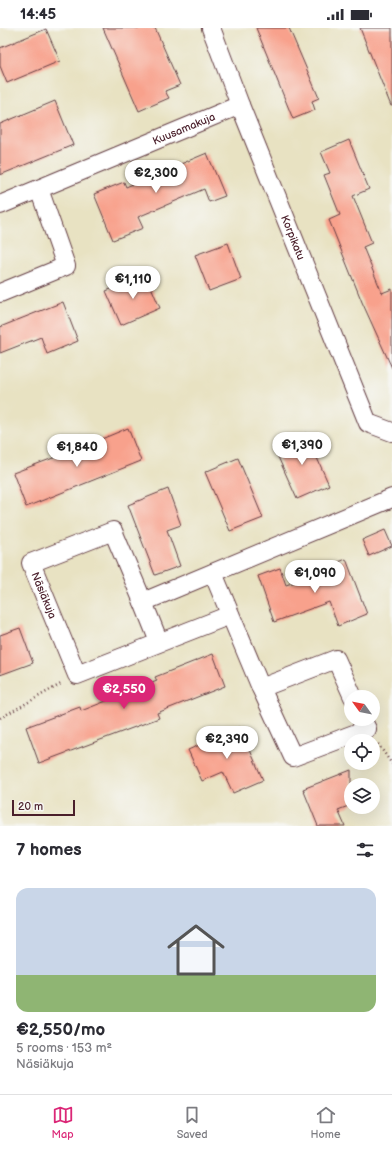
<!DOCTYPE html>
<html lang="en">
<head>
<meta charset="utf-8">
<style>
  :root { --surface:#fff; --page:#f7f7f7; --text:#2b2b33; --muted:#7c7c81; --line:#e1e1e2; --accent:#db2777 }
  body { margin:0; font-family:"Balsamiq Sans",sans-serif; background:var(--page); color:var(--text); height:100vh; display:flex; flex-direction:column; font-size:15px; white-space:nowrap }
  * { box-sizing:border-box; margin:0 }
  p { font-size:13px; color:var(--muted) }
  .icon { flex:none; width:22px; height:22px; fill:none; stroke:currentColor; stroke-width:2; stroke-linecap:round; stroke-linejoin:round }
  .map { position:relative; height:798px; overflow:hidden }
  .panel { display:flex; flex-direction:column; background:var(--surface); flex:1 }
  .panel>* { flex:none }
  .needle { width:26px; rotate:303deg }
  .tools { position:absolute; left:344px; top:662px; display:grid; gap:8px }
  .tools a { display:grid; place-items:center; width:36px; height:36px; border-radius:50%; background:var(--surface); box-shadow:0 4px 16px #0002; font-size:20px }
  .scale { position:absolute; left:12px; bottom:10px; width:63px; box-sizing:border-box; padding-left:4px; border:2px solid #4a1f2b; border-top:0; font-size:11px; line-height:14px; white-space:nowrap; color:#4a1f2b; -webkit-text-stroke:3px #f6f6f2; paint-order:stroke }
  .price { position:absolute; translate:-50% -34px; padding:0 9px; border-radius:14px; background:#fff; color:#222; font-size:13px; line-height:26px; filter:drop-shadow(0 1px 2px #0008) }
  .price::after { content:''; position:absolute; left:50%; top:24px; width:12px; height:9px; margin-left:-6px; background:inherit; clip-path:polygon(0 0,100% 0,50% 100%) }
  .price.current { background:var(--accent); color:#fff }
  ul { padding:0; list-style:none }
  li { display:grid; align-content:center; gap:8px; height:212px; padding:0 16px }
  li+li { border-top:1px solid var(--line) }
  li span { display:grid; place-items:center; height:124px; border-radius:12px; color:#555 }
  li>.icon { margin-inline-start:auto }
  span .icon { width:72px; height:72px; fill:#fffc; stroke-width:1 }
  li b { font-size:17px }
  h2 { display:flex; justify-content:space-between; align-items:center; height:48px; padding:0 16px; font-size:17px }
  .status { display:flex; justify-content:space-between; align-items:center; height:28px; padding:0 20px; background:var(--surface); direction:ltr }
  .status svg { height:11px; fill:currentColor }
  .tabs { display:flex; justify-content:space-around; align-items:center; height:56px; border-top:1px solid var(--line); background:var(--surface); font-size:11px; color:var(--muted) }
  .tabs a { display:grid; justify-items:center; gap:2px }
  .tabs .current { color:var(--accent) }
  .map>svg:first-child { display:block }
  .building { fill:#f8a18c }
  .lines { fill:none; stroke-linecap:round; stroke-linejoin:round }
  .minor-casing { stroke:#623c42; stroke-width:20 }
  .path { stroke:#623c42; stroke-width:2.5; stroke-dasharray:1 3; stroke-linecap:butt }
  .minor { stroke:#fff; stroke-width:18 }
  .labels { text-anchor:middle; dominant-baseline:central; stroke-width:4; stroke-linejoin:round; paint-order:stroke }
  .street-label { font-size:11px; fill:#4a1f2b; stroke:#f6f6f2 }
</style>
</head>
<body>
<div class="status"><b>14:45</b><svg viewBox="0 0 49 12"><path d="M0 12V9h3v3zM5 12V6h3v6zM10 12V3h3v9zM15 12V0h3v12zM26 1h20v11H26zM47 4h2v5h-2z"/></svg></div>
<div class="map">
<svg width="392" height="798" viewBox="0 0 392 798">
  <rect width="100%" height="100%" fill="#f6f6f2"/>
  <filter id="ink" filterUnits="userSpaceOnUse"><feTurbulence type="fractalNoise" baseFrequency=".025" numOctaves="2"/><feDisplacementMap in="SourceGraphic" scale="8" xChannelSelector="R" yChannelSelector="G"/><feConvolveMatrix kernelMatrix="1 2 1 2 8 2 1 2 1" color-interpolation-filters="sRGB"/></filter>
  <filter id="wash" filterUnits="userSpaceOnUse"><feTurbulence type="fractalNoise" baseFrequency=".012" numOctaves="4" result="noise"/><feDisplacementMap in="SourceGraphic" scale="16" xChannelSelector="R" yChannelSelector="G"/><feGaussianBlur stdDeviation="0.9" result="paint"/><feColorMatrix in="noise" values="0 0 0 0 0 0 0 0 0 0 0 0 0 0 0 0 0 1.4 0 .05"/><feComposite in="paint" operator="in"/></filter>
  <g filter="url(#wash)">
    <rect width="100%" height="100%" fill="#e8e2c2"/>
    <g id="blocks">
      <g class="building">
        <path d="M103 0H155L180 57 165 63 169 70 139 83Z"/>
        <path d="M256 0H289L319 70 312 73 315 82 293 91Z"/>
        <path d="M360 0H392V78H391Z"/>
        <path d="M46 1 60 33 7 55 0 38V20Z"/>
        <path d="M55 73 73 117 0 147V96Z"/>
        <path d="M349 112 369 161 353 168 372 215 363 219 382 265 392 261V340L362 274 329 192 340 187 324 147 330 145 321 124Z"/>
        <path d="M207 125 225 168 209 174 204 161 138 189 143 200 113 212 94 166 124 154 126 159Z"/>
        <path d="M228 215 241 251 209 263 195 227Z"/>
        <path d="M146 247 160 280 121 297 106 263 133 252V253Z"/>
        <path d="M63 274 78 313 47 326 41 309 0 325V299Z"/>
        <path d="M128 400 141 433 26 479 13 445 80 420Z"/>
        <path d="M306 405 329 457 297 471 274 420Z"/>
        <path d="M238 430 263 490 230 503 205 444Z"/>
        <path d="M168 461 181 497 167 502 180 538 155 547 128 477Z"/>
        <path d="M385 502 392 518 369 528 362 512Z"/>
        <path d="M346 531 367 586 338 598 329 574 274 594 258 548 280 540 286 557 318 546 317 543Z"/>
        <path d="M20 600 33 635 0 647V607Z"/>
        <path d="M213 626 225 658 157 685 159 690 39 735 26 699 80 679 81 683 157 653 155 649Z"/>
        <path d="M240 699 263 752 233 765 223 744 202 753 188 722Z"/>
        <path d="M351 742V777L338 782 345 798H318L303 761Z"/>
      </g>
    </g>
  </g>
  <g filter="url(#ink)">
    <use href="#blocks" fill-opacity="0" stroke="#623c42" stroke-width="1"/>
    <g class="lines">
      <g class="minor-casing">
        <g id="minor">
          <path id="s1" d="M211 0 240 77 368 395 392 404"/>
          <path id="s2" d="M0 177 240 77"/>
          <path d="M0 265 66 238 39 161"/>
          <path d="M213 545 261 660 293 729 367 701 362 691"/>
          <path d="M143 574 392 470"/>
          <path id="s3" d="M159 614 143 574 113 503 31 535 77 647 230 587"/>
          <path d="M261 660 336 631 353 669"/>
        </g>
      </g>
      <g class="path">
        <path d="M0 690 61 656"/>
        <path d="M378 716 392 736"/>
      </g>
      <use href="#minor" class="minor"/>
    </g>
  </g>
  <g class="labels">
    <g class="street-label">
      <text stroke="none"><textPath href="#s2" startOffset="199">Kuusamakuja</textPath></text>
      <text stroke="none"><textPath href="#s1" startOffset="225">Korpikatu</textPath></text>
      <text stroke="none"><textPath href="#s3" startOffset="243">Näsiäkuja</textPath></text>
    </g>
  </g>
</svg>
<div class="tools">
<a><svg class="needle" viewBox="-14 -14 28 28"><path d="M0-13l5 13h-10z" fill="#e53935"/><path d="M0 13l5-13h-10z" fill="#7c7c81"/></svg></a>
<a><svg class="icon" aria-label="locate" viewBox="0 0 24 24"><circle cx="12" cy="12" r="6"/><path d="M12 2v4M12 18v4M2 12h4M18 12h4"/></svg></a>
<a><svg class="icon" aria-label="layers" viewBox="0 0 24 24"><path d="M12 4l9 5-9 5-9-5zM3 14l9 5 9-5"/></svg></a>
</div>
<div class="scale">20 m</div>
<b class="price" style="left:156px;top:166px">€2,300</b>
<b class="price" style="left:133px;top:272px">€1,110</b>
<b class="price" style="left:302px;top:438px">€1,390</b>
<b class="price" style="left:77px;top:440px">€1,840</b>
<b class="price" style="left:315px;top:566px">€1,090</b>
<b class="price current" style="left:124px;top:682px">€2,550</b>
<b class="price" style="left:227px;top:732px">€2,390</b>
</div>
<section class="panel">
<h2>7 homes<svg class="icon" aria-label="filters" viewBox="0 0 24 24"><path d="M4 7h16M4 17h16"/><circle cx="9" cy="7" r="2"/><circle cx="15" cy="17" r="2"/></svg></h2>
<ul>
<li><span style="background:linear-gradient(#c9d6e8 70%,#8fb573 0)"><svg class="icon" aria-label="home" viewBox="0 0 24 24"><path d="M3 11l9-7 9 7M6 9v11h12V9"/></svg></span><div><b>€2,550/mo</b><p>5 rooms · 153 m²</p><p>Näsiäkuja</p></div></li>
</ul>
</section>
<nav class="tabs">
<a class="current"><svg class="icon" aria-label="map" viewBox="0 0 24 24"><path d="M3 6l6-2 6 2 6-2v14l-6 2-6-2-6 2zM9 4v14M15 6v14"/></svg>Map</a>
<a><svg class="icon" aria-label="saved" viewBox="0 0 24 24"><path d="M7 4h10v16l-5-4-5 4z"/></svg>Saved</a>
<a><svg class="icon" aria-label="home" viewBox="0 0 24 24"><path d="M3 11l9-7 9 7M6 9v11h12V9"/></svg>Home</a>
</nav>
</body>
</html>
